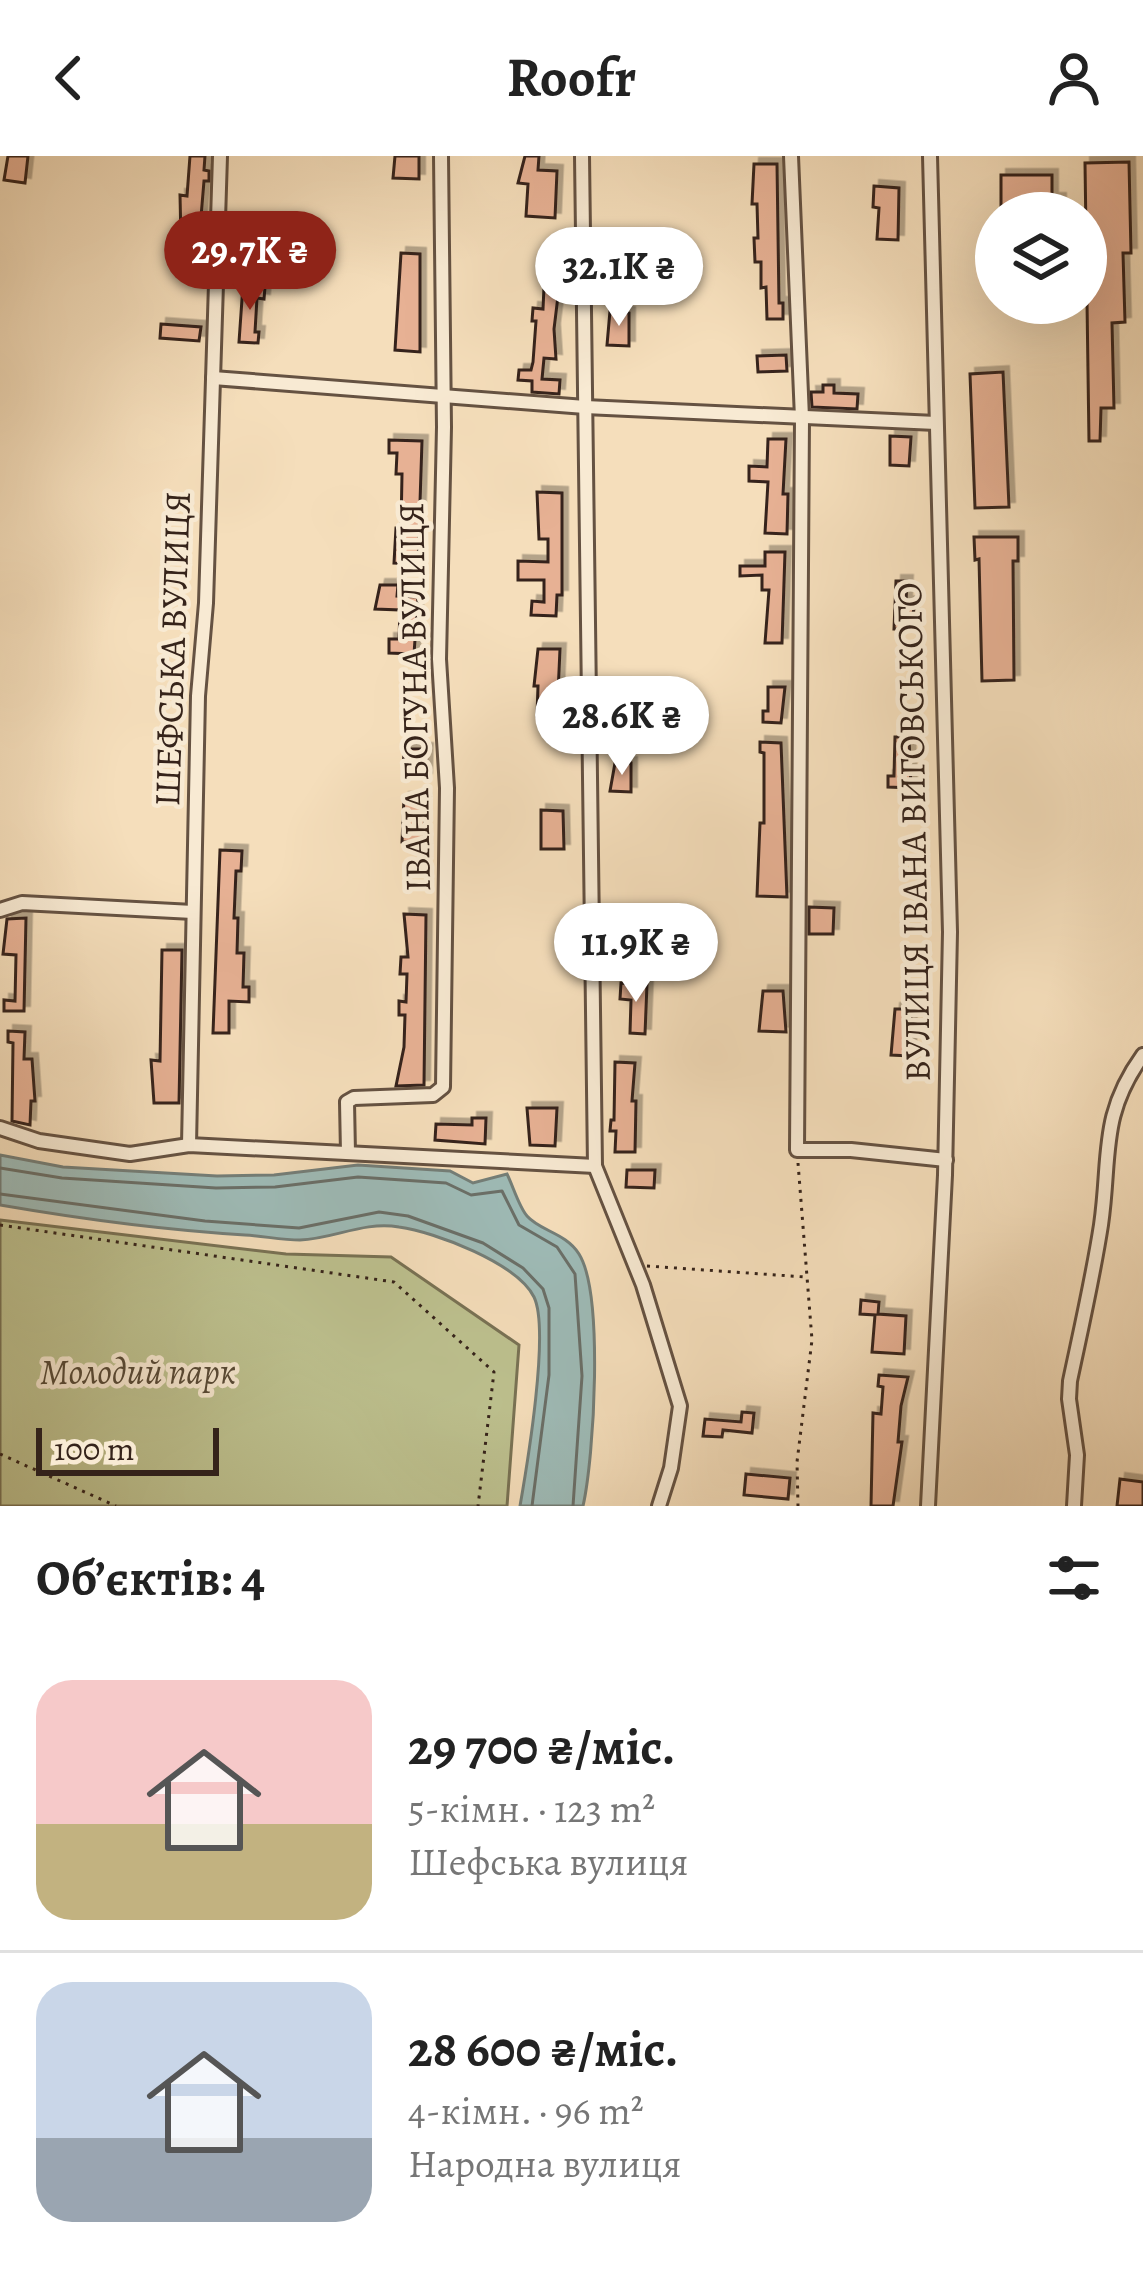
<!DOCTYPE html>
<html lang="uk">
<head>
<meta charset="utf-8">
<style>
  :root { --surface:#fff; --page:#f6f6f6; --text:#222; --muted:#767676; --line:#e0e0e0; --accent:#8f2418 }
  body { margin:0; font-family:Alegreya,serif; background:var(--page); color:var(--text); height:100vh; display:flex; flex-direction:column; font-size:45px; white-space:nowrap }
  * { box-sizing:border-box; margin:0 }
  p { font-size:39px; color:var(--muted) }
  .icon { flex:none; width:66px; height:66px; fill:none; stroke:currentColor; stroke-width:2; stroke-linecap:round; stroke-linejoin:round }
  .map { position:relative; height:1350px; overflow:hidden }
  .sheet { display:flex; flex-direction:column; background:var(--surface); flex:1 }
  .sheet>* { flex:none }
  .buttons { position:absolute; left:975px; top:36px; display:grid; gap:24px }
  .buttons a { display:grid; place-items:center; width:132px; height:132px; border-radius:50%; background:var(--surface); box-shadow:0 12px 48px #0002; font-size:60px }
  .scale { position:absolute; left:36px; bottom:30px; width:183px; box-sizing:border-box; padding-left:12px; border:6px solid #35231a; border-top:0; font-size:33px; line-height:42px; white-space:nowrap; color:#35231a; -webkit-text-stroke:9px #f8ead3; paint-order:stroke }
  .price { position:absolute; translate:-50% -102px; padding:0 27px; border-radius:42px; background:#fff; color:#222; font-size:39px; line-height:78px; filter:drop-shadow(0 3px 6px #0008) }
  .price::after { content:''; position:absolute; left:50%; top:72px; width:36px; height:27px; margin-left:-18px; background:inherit; clip-path:polygon(0 0,100% 0,50% 100%) }
  .price.selected { background:var(--accent); color:#fff }
  ul { padding:0; list-style:none }
  li { display:flex; align-items:center; gap:36px; height:300px; padding:0 36px }
  li+li { border-top:3px solid var(--line) }
  li span { display:grid; place-items:center; flex:none; width:336px; height:240px; border-radius:36px; color:#555 }
  li>.icon { margin-inline-start:auto }
  span .icon { width:144px; height:144px; fill:#fffc; stroke-width:1 }
  li b { font-size:51px }
  h2 { display:flex; justify-content:space-between; align-items:center; height:144px; padding:0 36px; font-size:51px }
  header { display:flex; justify-content:space-between; align-items:center; height:156px; padding:0 36px; background:var(--surface); font-size:54px; font-weight:600 }
  .map>svg:first-child { display:block }
  .green { fill:#bdc18f; stroke:#797254; stroke-width:3 }
  .water { fill:#9ebbb7; stroke:#747e78; stroke-width:3 }
  .lines { fill:none; stroke-linecap:round; stroke-linejoin:round }
  .shore { stroke:#6a6f68; stroke-width:3 }
  .building { fill:#e7b194; stroke:#35231a; stroke-width:3; filter:url(#shadow) }
  .minor-casing { stroke:#655242; stroke-width:18 }
  .path { stroke:#35231a; stroke-width:3; stroke-dasharray:3 6; stroke-linecap:butt }
  .minor { stroke:#f8ead3; stroke-width:12 }
  .labels { text-anchor:middle; dominant-baseline:central; stroke-width:9; stroke-linejoin:round; paint-order:stroke }
  .street-label { font-size:36px; fill:#35231a; stroke:#f8ead3 }
  .park-label { font-size:36px; font-style:italic; fill:#574a37; stroke:#f8ead3 }
</style>
</head>
<body>
<header><svg class="icon" aria-label="back" viewBox="0 0 24 24"><path d="M15 5l-7 7 7 7"/></svg>Roofr<svg class="icon" aria-label="person" viewBox="0 0 24 24"><circle cx="12" cy="8" r="4"/><path d="M4 21q1-7 8-7t8 7"/></svg></header>
<div class="map">
<svg width="1143" height="1350" viewBox="0 0 1143 1350">
  <defs>
    <filter id="shadow"><feDropShadow dx="5.5" dy="-5.5" stdDeviation="0" flood-color="#0004"/></filter>
  </defs>
  <rect width="100%" height="100%" fill="#f5debb"/>
  <filter id="stains"><feTurbulence type="fractalNoise" baseFrequency=".00167" numOctaves="4"/><feColorMatrix values="0 0 0 0 .2 0 0 0 0 .09 0 0 0 0 .02 0 0 0 .5 -.17"/></filter>
  <radialGradient id="worn" r=".72"><stop offset=".6" stop-color="#630" stop-opacity="0"/><stop offset="1" stop-color="#630" stop-opacity=".3"/></radialGradient>
  <path class="green" d="M0 1064 286 1098 391 1101 519 1189 507 1350H0Z"/>
  <path class="water" d="M0 999 63 1011 217 1020 274 1019 358 1009 450 1015 473 1027 507 1018C513 1030 519 1051 527 1060 540 1075 566 1077 579 1098 604 1138 594 1302 583 1350H520C527 1310 550 1174 534 1141 517 1107 435 1076 399 1071 363 1065 334 1083 300 1084 282 1084 263 1080 245 1079 164 1074 81 1063 0 1049Z"/>
  <g class="lines">
    <g class="shore">
      <path d="M0 1012 62 1022 216 1032 275 1031 358 1021 446 1027 471 1039 502 1035 519 1069 557 1091 575 1118 582 1220 573 1350"/>
      <path d="M0 1038 205 1065 299 1072 379 1056 408 1060 483 1087 523 1112 543 1133 549 1152V1219L532 1350"/>
    </g>
  </g>
  <g class="building">
    <path d="M8 0H28L25 27 4 24Z"/>
    <path d="M190 0H205L204 14 209 15V25H204L200 73 207 74 206 86 181 84 180 39 187 40Z"/>
    <path d="M395 0H419V23L393 22Z"/>
    <path d="M525 0H539L538 14 557 15 555 62 526 60 528 28 518 27Z"/>
    <path d="M1129 6 1131 97H1123L1125 166 1112 167 1114 252H1101L1100 285H1089L1085 7Z"/>
    <path d="M754 8H777L779 147H783V163H767L766 131 761 132V106H755L754 82H758L757 48H752Z"/>
    <path d="M1001 19H1052V43H1060V57H1001Z"/>
    <path d="M874 30 899 32 898 84 877 83 879 52 873 51Z"/>
    <path d="M401 97 420 98V196L395 194Z"/>
    <path d="M613 104 623 105 622 125 632 126 631 137 606 135V124H611Z"/>
    <path d="M243 129 265 131 264 143 257 142 255 176H259L258 187 239 186Z"/>
    <path d="M544 131 559 132 554 173 556 203 544 202 542 223 560 224 559 238 532 236V225L518 224 519 214H531L533 206 536 165H532L533 152 543 153Z"/>
    <path d="M610 155 629 157V190L607 189Z"/>
    <path d="M161 168 201 171 199 185 160 182Z"/>
    <path d="M786 199 787 215 758 216 757 200Z"/>
    <path d="M1003 216 1009 351 975 352 970 218Z"/>
    <path d="M823 229H834V237L858 238 857 253 812 251 811 236H823Z"/>
    <path d="M890 280 911 281 909 310 890 309Z"/>
    <path d="M768 283H786L783 338H788L787 378 765 377 768 326 749 325V310L767 311Z"/>
    <path d="M389 284 422 285 418 408 394 407 396 372H401L402 318H396L397 297H389Z"/>
    <path d="M537 336 562 337V439H557L556 460 531 459 532 445 544 446V424H518V405L548 406V383H539Z"/>
    <path d="M974 381H1018V405H1013L1014 524 982 525 979 403 975 404Z"/>
    <path d="M765 396H785L782 487H765L769 434H762V419L740 420V410H765Z"/>
    <path d="M896 425H907L906 446 915 447 910 473H894Z"/>
    <path d="M380 429H398L397 440 418 441 414 498 389 497V483H399L400 454 375 453Z"/>
    <path d="M538 493H560L557 560H537L538 530H534Z"/>
    <path d="M768 531H785L781 567 763 566V555H768Z"/>
    <path d="M895 581H909L911 632 888 631V620H894Z"/>
    <path d="M760 586 781 587 787 741 757 740 760 667H764V597L760 596Z"/>
    <path d="M404 593H427L426 622H403Z"/>
    <path d="M615 607H631V636L610 635Z"/>
    <path d="M404 642 425 643 424 686H402Z"/>
    <path d="M541 654 563 655 564 693H541Z"/>
    <path d="M220 694 242 695 241 715H236L234 762H238L237 797H244L243 831H249V846L229 845V877H213Z"/>
    <path d="M809 751 834 752 833 778H809Z"/>
    <path d="M404 758 426 759 424 929 396 930 404 891 405 859H399V845L406 846 407 818H400L401 801H408Z"/>
    <path d="M26 762 24 855H4V844L15 845 16 799 3 798 7 763Z"/>
    <path d="M162 794H182L179 947H154L151 904 160 905Z"/>
    <path d="M621 827 647 828 645 878 630 877 631 844 620 843Z"/>
    <path d="M763 835H783L786 876 759 875Z"/>
    <path d="M895 853H911L910 900 891 899Z"/>
    <path d="M8 875 25 876 24 903H32L35 945H31L30 969 12 965 13 887 8 886Z"/>
    <path d="M615 906 635 907 632 945H636L635 996H615L616 975H610L611 964H614Z"/>
    <path d="M527 952H557L555 990 530 989Z"/>
    <path d="M472 962H486L485 988 435 984 436 968 472 969Z"/>
    <path d="M627 1014H655L654 1032 626 1031Z"/>
    <path d="M861 1144 879 1146 878 1158 906 1160 904 1198 872 1196 875 1159 860 1158Z"/>
    <path d="M879 1219 908 1221 901 1250 898 1286H902L893 1350H871L873 1257 881 1258 883 1231 878 1230Z"/>
    <path d="M742 1256 754 1257 752 1277 723 1274 722 1281 703 1280 705 1263 741 1266Z"/>
    <path d="M746 1318 790 1322 788 1343 744 1339Z"/>
    <path d="M1120 1323 1143 1326V1350H1117Z"/>
  </g>
  <g class="lines">
    <g class="minor-casing">
      <g id="minor">
        <path d="M582 0 595 1010 643 1129 680 1250 671 1312 659 1350"/>
        <path d="M791 0 802 262 797 994H851L946 1004"/>
        <path d="M213 222 585 251 936 267"/>
        <path d="M0 754 22 747 193 756"/>
        <path d="M0 972 39 985 130 998 189 989 595 1010"/>
        <path d="M189 989 198 540 206 447 220 0"/>
        <path d="M348 997 347 946 354 942 433 939 443 931 447 632 439 503 444 271 441 0"/>
        <path d="M928 1350 945 1019 950 776 930 0"/>
        <path d="M1074 1350 1077 1299 1069 1243 1070 1225C1081 1173 1093 1121 1101 1069 1111 1000 1099 960 1143 899"/>
      </g>
    </g>
    <g class="path">
      <path d="M798 1007 812 1184 797 1306 798 1350"/>
      <path d="M0 1069 394 1126 494 1216 478 1350"/>
      <path d="M647 1110 805 1121"/>
      <path d="M0 1298 116 1350"/>
    </g>
    <use href="#minor" class="minor"/>
  </g>
  <g class="labels">
    <g class="street-label">
      <text transform="translate(172 493) rotate(-88)">ШЕФСЬКА ВУЛИЦЯ</text>
      <text transform="translate(414 541) rotate(-91)">ІВАНА БОГУНА ВУЛИЦЯ</text>
      <text transform="translate(913 676) rotate(-91)">ВУЛИЦЯ ІВАНА ВИГОВСЬКОГО</text>
    </g>
    <g class="park-label">
      <text x="138" y="1215">Молодий парк</text>
    </g>
  </g>
  <rect width="100%" height="100%" filter="url(#stains)"/>
  <rect width="100%" height="100%" fill="url(#worn)"/>
</svg>
<div class="buttons">
<a><svg class="icon" aria-label="layers" viewBox="0 0 24 24"><path d="M12 4l9 5-9 5-9-5zM3 14l9 5 9-5"/></svg></a>
</div>
<div class="scale">100 m</div>
<b class="price selected" style="left:250px;top:157px">29.7K ₴</b>
<b class="price" style="left:619px;top:173px">32.1K ₴</b>
<b class="price" style="left:622px;top:622px">28.6K ₴</b>
<b class="price" style="left:636px;top:849px">11.9K ₴</b>
</div>
<section class="sheet">
<h2>Об’єктів: 4<svg class="icon" aria-label="filters" viewBox="0 0 24 24"><path d="M4 7h16M4 17h16"/><circle cx="9" cy="7" r="2"/><circle cx="15" cy="17" r="2"/></svg></h2>
<ul>
<li><span style="background:linear-gradient(#f6c9c9 60%,#c2b280 0)"><svg class="icon" aria-label="home" viewBox="0 0 24 24"><path d="M3 11l9-7 9 7M6 9v11h12V9"/></svg></span><div><b>29 700 ₴/міс.</b><p>5-кімн. · 123 m²</p><p>Шефська вулиця</p></div></li>
<li><span style="background:linear-gradient(#c9d6e8 65%,#9aa5b1 0)"><svg class="icon" aria-label="home" viewBox="0 0 24 24"><path d="M3 11l9-7 9 7M6 9v11h12V9"/></svg></span><div><b>28 600 ₴/міс.</b><p>4-кімн. · 96 m²</p><p>Народна вулиця</p></div></li>
</ul>
</section>
</body>
</html>
